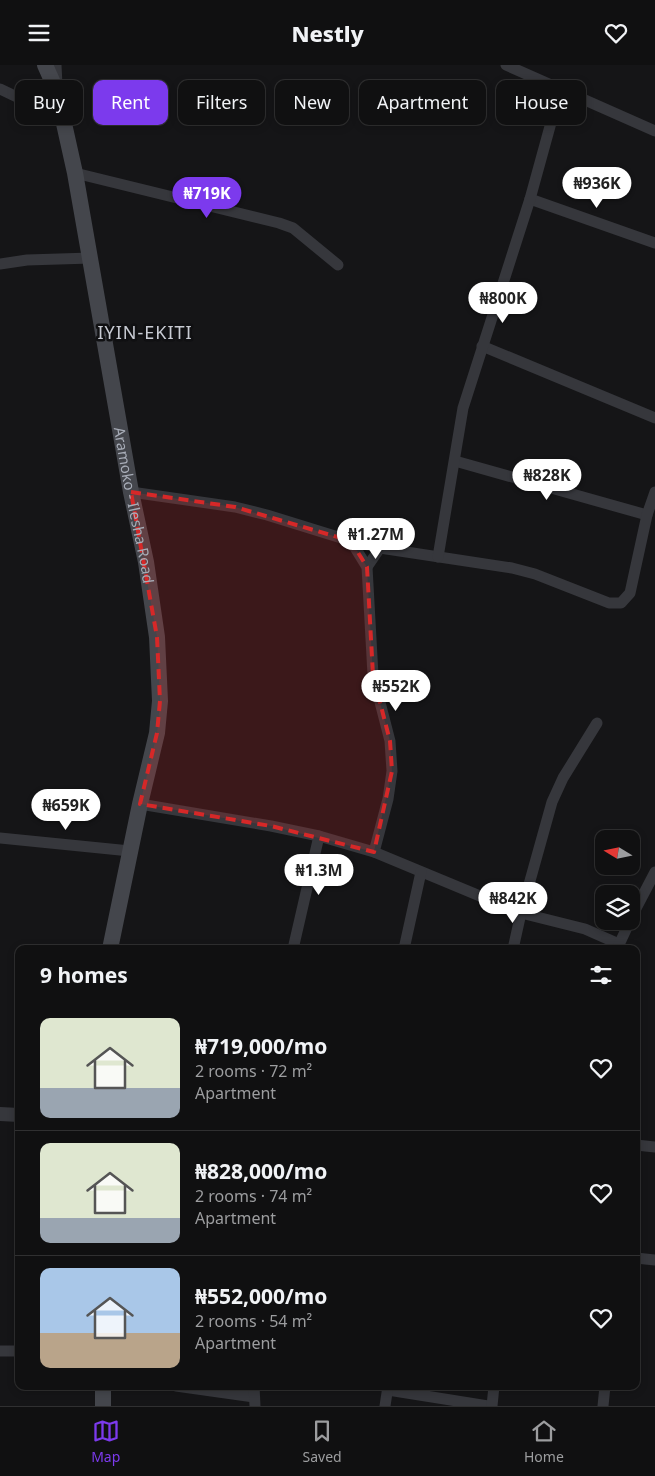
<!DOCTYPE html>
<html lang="en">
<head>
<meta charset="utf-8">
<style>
  :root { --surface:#101011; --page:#19191a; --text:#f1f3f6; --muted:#9c9d9f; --line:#303031; --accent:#7c3aed }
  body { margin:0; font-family:"Noto Sans",sans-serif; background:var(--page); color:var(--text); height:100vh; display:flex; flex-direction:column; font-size:19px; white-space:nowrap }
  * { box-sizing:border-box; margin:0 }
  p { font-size:16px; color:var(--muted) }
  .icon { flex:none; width:28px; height:28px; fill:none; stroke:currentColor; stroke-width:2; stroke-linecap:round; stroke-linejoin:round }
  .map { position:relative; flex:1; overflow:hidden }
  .sheet { position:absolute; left:15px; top:880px; width:625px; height:445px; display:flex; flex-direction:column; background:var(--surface); border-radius:10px; box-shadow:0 2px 8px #0003,0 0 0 1px var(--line) }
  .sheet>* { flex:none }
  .hud { position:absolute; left:15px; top:15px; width:625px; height:45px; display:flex; gap:10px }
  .needle { width:32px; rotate:280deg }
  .controls { position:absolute; left:595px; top:765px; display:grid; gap:10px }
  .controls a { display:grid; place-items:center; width:45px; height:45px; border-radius:10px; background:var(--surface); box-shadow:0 2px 8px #0003,0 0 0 1px var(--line); font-size:25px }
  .price { position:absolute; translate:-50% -42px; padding:0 11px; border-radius:18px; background:#fff; color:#222; font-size:16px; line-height:32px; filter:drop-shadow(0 1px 2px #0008) }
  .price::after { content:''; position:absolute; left:50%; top:30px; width:15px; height:11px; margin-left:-8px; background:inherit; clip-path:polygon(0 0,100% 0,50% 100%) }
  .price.selected { background:var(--accent); color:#fff }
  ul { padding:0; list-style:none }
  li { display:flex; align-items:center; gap:15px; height:125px; padding:0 25px }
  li+li { border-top:1px solid var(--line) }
  li span { display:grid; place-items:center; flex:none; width:140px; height:100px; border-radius:10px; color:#555 }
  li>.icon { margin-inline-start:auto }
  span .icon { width:60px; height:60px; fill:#fffc; stroke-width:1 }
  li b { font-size:21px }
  h2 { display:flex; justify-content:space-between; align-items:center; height:60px; padding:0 25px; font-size:21px }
  .chip { padding:0 18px; border-radius:10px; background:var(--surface); box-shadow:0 2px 8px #0003,0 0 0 1px var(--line); font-size:18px; line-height:45px }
  .chip.selected { background:var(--accent); color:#fff }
  header { display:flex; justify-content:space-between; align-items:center; height:65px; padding:0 25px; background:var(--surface); font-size:22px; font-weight:800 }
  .tab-bar { display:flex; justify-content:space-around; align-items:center; height:70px; border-top:1px solid var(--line); background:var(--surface); font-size:14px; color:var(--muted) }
  .tab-bar a { display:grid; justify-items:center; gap:2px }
  .tab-bar .selected { color:var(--accent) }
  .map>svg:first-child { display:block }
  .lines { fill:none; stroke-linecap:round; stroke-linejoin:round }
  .minor { stroke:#36373c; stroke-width:11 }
  .tertiary { stroke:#36373c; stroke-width:14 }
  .secondary { stroke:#44464c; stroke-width:16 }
  .marked { fill:#d62828; fill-opacity:0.2; stroke:#d62828; stroke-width:4; stroke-dasharray:10 6; stroke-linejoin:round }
  .labels { text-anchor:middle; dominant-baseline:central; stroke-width:5; stroke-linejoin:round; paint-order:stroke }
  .street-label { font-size:15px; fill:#a7acb7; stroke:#101012 }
  .quarter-label { font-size:18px; letter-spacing:1px; fill:#c8cbd3; stroke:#101012 }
</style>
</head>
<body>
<header><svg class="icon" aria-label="menu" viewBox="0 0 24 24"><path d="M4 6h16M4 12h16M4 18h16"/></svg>Nestly<svg class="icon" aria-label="heart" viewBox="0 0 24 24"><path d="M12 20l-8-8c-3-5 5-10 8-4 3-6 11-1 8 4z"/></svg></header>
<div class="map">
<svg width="655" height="1341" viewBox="0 0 655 1341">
  <rect width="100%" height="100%" fill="#151517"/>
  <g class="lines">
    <g class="minor">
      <path d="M56 0 57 20"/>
      <path d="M506 0 655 66"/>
      <path d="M0 24 63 54"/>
      <path d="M75 108 279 158 293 163 338 200"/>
      <path d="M530 134 655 178"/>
      <path d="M0 199 27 195 91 193"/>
      <path d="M482 281 655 353"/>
      <path d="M455 396 647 450"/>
      <path d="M131 427 235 442 267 450 351 476 380 483 512 503 535 509 609 538H621L630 528 647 450 655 427"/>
      <path d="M351 476 367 502 373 610 390 676 392 706 388 734 374 787"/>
      <path d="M438 492 463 343 530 134 560 25"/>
      <path d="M367 502 380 483"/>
      <path d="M140 739 271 761 319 771 374 787 521 848 585 864 619 879"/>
      <path d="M0 773 130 786"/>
      <path d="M631 853 655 807"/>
      <path d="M293 884 319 771"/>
      <path d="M404 884 421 807"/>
      <path d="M513 884 521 848 552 737 563 713 597 658"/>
      <path d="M617 884 630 856"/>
      <path d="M636 1080 655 1082"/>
      <path d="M636 1193 655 1195"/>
      <path d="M0 1286H19"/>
      <path d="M176 1321 254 1332"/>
      <path d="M254 1321 255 1341"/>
      <path d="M388 1325 488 1341"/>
      <path d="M385 1341 388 1321"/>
      <path d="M492 1341 494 1321"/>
      <path d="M603 1341 605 1321"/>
    </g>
    <path class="tertiary" d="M0 1049 19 1050"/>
    <g class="secondary">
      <path id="s1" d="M45 0 57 27 75 108 131 427 146 497 157 572 160 636 157 668 140 739 110 884"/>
      <path d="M103 1321V1341"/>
    </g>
  </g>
  <path class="marked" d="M131 427 235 442 351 476 367 502 373 610 390 676 392 706 374 787 271 761 140 739 157 668 160 636 157 572Z"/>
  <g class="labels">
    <g class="street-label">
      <text stroke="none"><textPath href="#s1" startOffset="450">Aramoko - Ilesha Road</textPath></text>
    </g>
    <g class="quarter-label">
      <text x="145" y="267">IYIN-EKITI</text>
    </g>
  </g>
</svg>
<div class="controls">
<a><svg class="needle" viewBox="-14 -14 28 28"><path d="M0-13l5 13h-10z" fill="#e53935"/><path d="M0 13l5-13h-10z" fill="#9c9d9f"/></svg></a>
<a><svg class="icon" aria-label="layers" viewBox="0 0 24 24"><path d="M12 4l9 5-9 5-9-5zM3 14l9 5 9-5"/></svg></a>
</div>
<b class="price" style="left:597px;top:144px">₦936K</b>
<b class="price selected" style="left:207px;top:154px">₦719K</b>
<b class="price" style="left:503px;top:259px">₦800K</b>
<b class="price" style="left:547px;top:436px">₦828K</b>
<b class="price" style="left:376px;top:495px">₦1.27M</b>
<b class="price" style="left:396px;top:647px">₦552K</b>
<b class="price" style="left:66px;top:766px">₦659K</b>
<b class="price" style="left:319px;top:831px">₦1.3M</b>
<b class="price" style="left:513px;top:859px">₦842K</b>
<div class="hud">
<a class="chip">Buy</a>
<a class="chip selected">Rent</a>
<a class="chip">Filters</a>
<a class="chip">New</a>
<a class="chip">Apartment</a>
<a class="chip">House</a>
</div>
<section class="sheet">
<h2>9 homes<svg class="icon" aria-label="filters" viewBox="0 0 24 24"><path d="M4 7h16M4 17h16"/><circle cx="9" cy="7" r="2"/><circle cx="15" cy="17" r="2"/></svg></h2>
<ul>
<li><span style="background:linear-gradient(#dfe7d0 70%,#9aa5b1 0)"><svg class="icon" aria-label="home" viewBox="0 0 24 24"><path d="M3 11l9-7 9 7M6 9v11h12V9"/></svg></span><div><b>₦719,000/mo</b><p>2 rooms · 72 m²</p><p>Apartment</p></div><svg class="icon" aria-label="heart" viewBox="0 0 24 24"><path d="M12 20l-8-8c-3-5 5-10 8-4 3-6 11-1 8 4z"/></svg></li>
<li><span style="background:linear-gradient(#dfe7d0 75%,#9aa5b1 0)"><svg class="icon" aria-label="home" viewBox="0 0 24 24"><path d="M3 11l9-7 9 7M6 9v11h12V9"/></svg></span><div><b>₦828,000/mo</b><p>2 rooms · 74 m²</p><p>Apartment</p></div><svg class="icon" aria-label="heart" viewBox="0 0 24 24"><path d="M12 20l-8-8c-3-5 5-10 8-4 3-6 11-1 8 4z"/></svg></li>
<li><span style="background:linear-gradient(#a9c7e8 65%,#b9a48a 0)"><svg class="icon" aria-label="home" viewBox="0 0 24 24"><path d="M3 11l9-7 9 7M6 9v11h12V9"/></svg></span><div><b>₦552,000/mo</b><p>2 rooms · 54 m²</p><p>Apartment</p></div><svg class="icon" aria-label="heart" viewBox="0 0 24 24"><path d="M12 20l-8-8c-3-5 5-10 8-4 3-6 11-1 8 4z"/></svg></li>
</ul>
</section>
</div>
<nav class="tab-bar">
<a class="selected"><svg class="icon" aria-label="map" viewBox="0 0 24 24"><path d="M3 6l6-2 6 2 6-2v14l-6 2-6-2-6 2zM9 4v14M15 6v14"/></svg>Map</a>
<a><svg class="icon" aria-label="saved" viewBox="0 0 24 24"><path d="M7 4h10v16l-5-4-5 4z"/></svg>Saved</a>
<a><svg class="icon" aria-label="home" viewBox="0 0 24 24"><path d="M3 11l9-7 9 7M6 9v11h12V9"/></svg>Home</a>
</nav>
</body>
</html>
